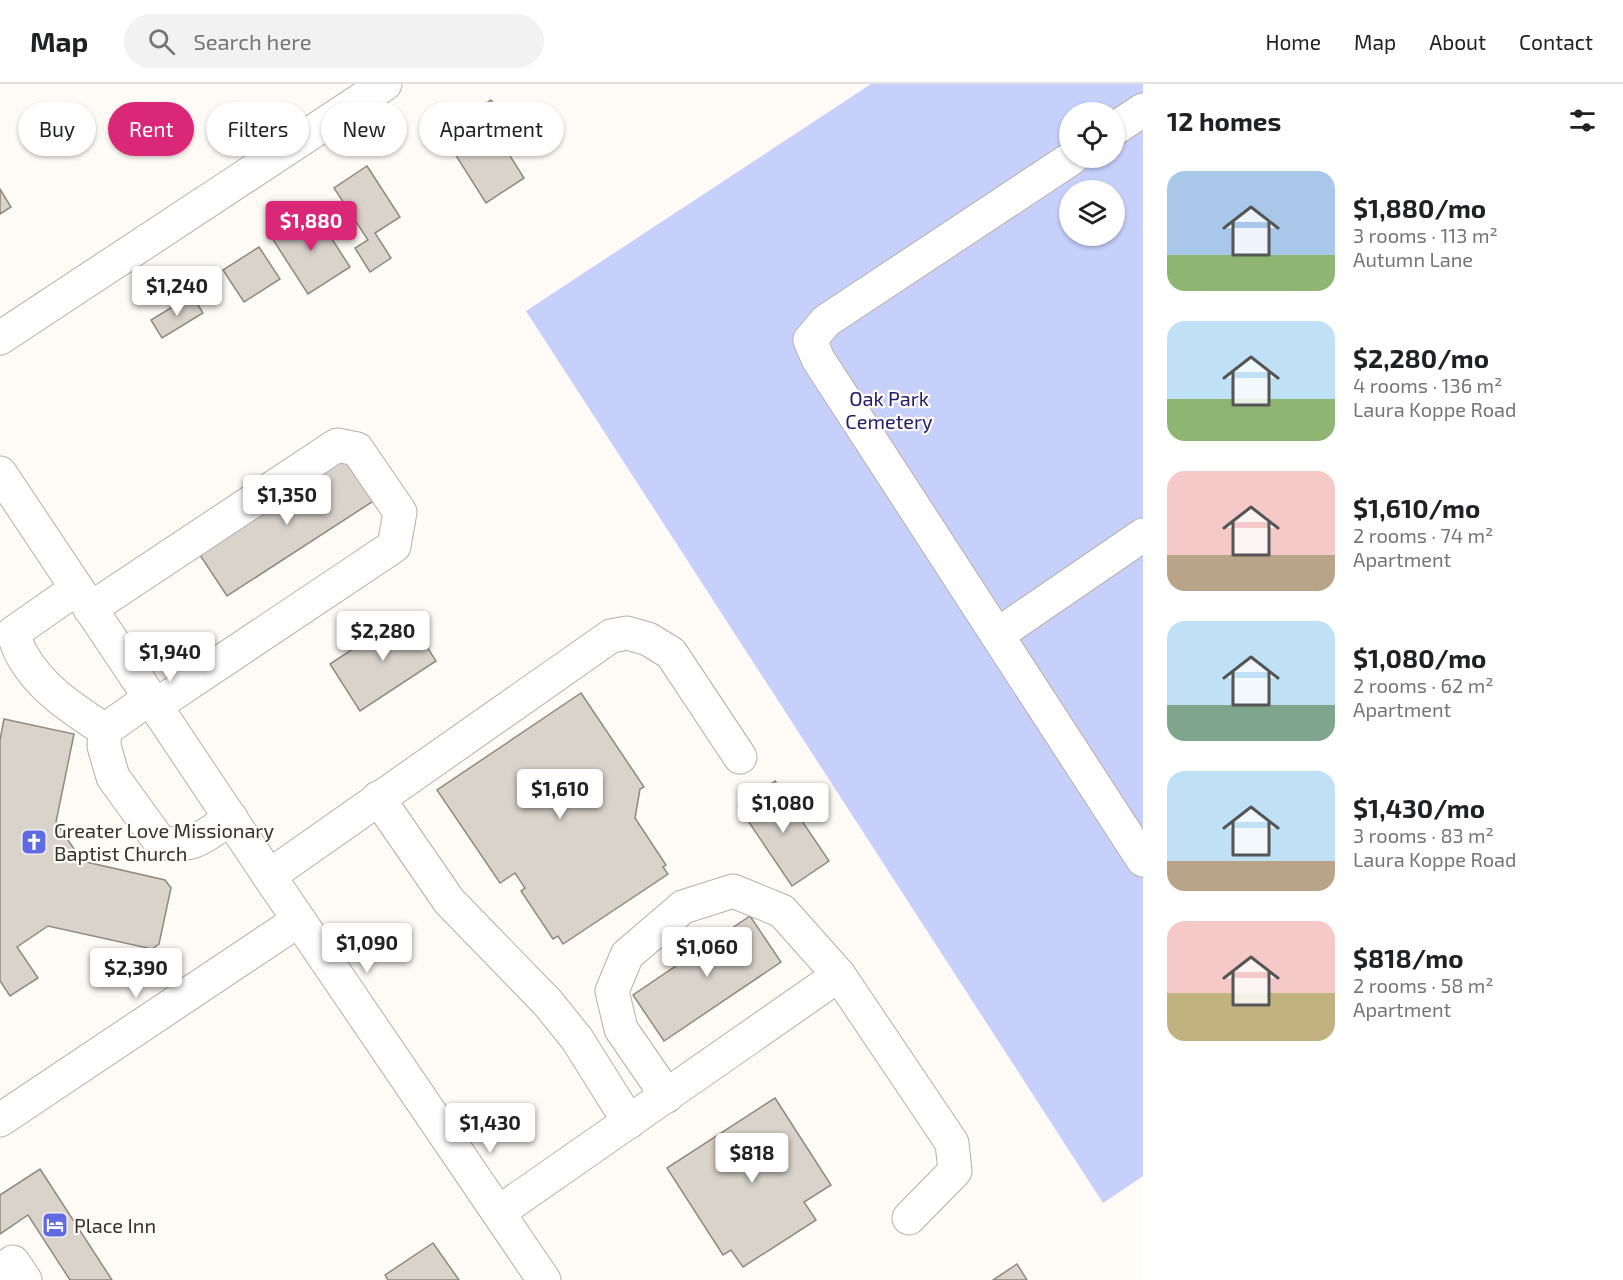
<!DOCTYPE html>
<html lang="en">
<head>
<meta charset="utf-8">
<style>
  :root { --surface:#fff; --page:#f2f2f2; --text:#202124; --muted:#757577; --line:#e0e0e0; --accent:#db2777 }
  body { margin:0; font-family:"Exo 2",sans-serif; background:var(--page); color:var(--text); height:100vh; display:flex; flex-direction:column; font-size:22px; white-space:nowrap }
  * { box-sizing:border-box; margin:0 }
  p { font-size:20px; color:var(--muted) }
  .icon { flex:none; width:33px; height:33px; fill:none; stroke:currentColor; stroke-width:2; stroke-linecap:round; stroke-linejoin:round }
  .map { position:relative; flex:1; overflow:hidden }
  .sheet { display:flex; flex-direction:column; background:var(--surface); width:480px }
  .sheet>* { flex:none }
  .hud { position:absolute; left:18px; top:18px; width:570px; height:54px; display:flex; gap:12px }
  .fabs { position:absolute; left:1059px; top:18px; display:grid; gap:12px }
  .fabs a { display:grid; place-items:center; width:66px; height:66px; border-radius:50%; background:var(--surface); box-shadow:0 2px 4px #0004; font-size:30px }
  .price { position:absolute; translate:-50% -51px; padding:0 14px; border-radius:6px; background:#fff; color:#222; font-size:20px; line-height:39px; filter:drop-shadow(0 2px 3px #0008) }
  .price::after { content:''; position:absolute; left:50%; top:36px; width:18px; height:14px; margin-left:-9px; background:inherit; clip-path:polygon(0 0,100% 0,50% 100%) }
  .price.on { background:var(--accent); color:#fff }
  ul { padding:0; list-style:none }
  li { display:flex; align-items:center; gap:18px; height:150px; padding:0 24px }
  li span { display:grid; place-items:center; flex:none; width:168px; height:120px; border-radius:18px; color:#555 }
  li>.icon { margin-inline-start:auto }
  span .icon { width:72px; height:72px; fill:#fffc; stroke-width:1 }
  li b { font-size:26px }
  h2 { display:flex; justify-content:space-between; align-items:center; height:72px; padding:0 24px; font-size:26px }
  .tag { padding:0 21px; border-radius:27px; background:var(--surface); box-shadow:0 2px 4px #0004; font-size:21px; line-height:54px }
  .tag.on { background:var(--accent); color:#fff }
  header { display:flex; align-items:center; gap:36px; box-sizing:border-box; height:84px; padding:0 30px; background:var(--surface); border-bottom:2px solid var(--line) }
  header strong { font-size:28px }
  nav { display:flex; gap:33px; margin-inline-start:auto; font-size:21px }
  .search { width:420px; height:54px; background:var(--page); display:flex; align-items:center; gap:15px; box-sizing:border-box; padding:0 21px; border-radius:33px; color:var(--muted); font-size:22px }
  main { display:flex; flex:1; min-height:0 }
  .map>svg:first-child { display:block }
  .green { fill:#c7d0fb; fill-rule:evenodd }
  .building { fill:#dad3cb; stroke:#8f8982; stroke-width:1.5 }
  .lines { fill:none; stroke-linecap:round; stroke-linejoin:round }
  .minor-casing { stroke:#b5afa7; stroke-width:35 }
  .minor { stroke:#fff; stroke-width:33 }
  .labels { text-anchor:middle; dominant-baseline:central; stroke-width:4.5; stroke-linejoin:round; paint-order:stroke }
  .park-label { font-size:20px; fill:#1e1c6a; stroke:#fefaf5 }
  .poi-label { font-size:20px; fill:#34312e; stroke:#fefaf5; text-anchor:start }
</style>
</head>
<body>
<header>
<strong>Map</strong>
<div class="search"><svg class="icon" aria-label="search" viewBox="0 0 24 24"><circle cx="10" cy="10" r="6"/><path d="M15 15l6 6"/></svg>Search here</div>
<nav><a>Home</a><a>Map</a><a>About</a><a>Contact</a></nav>
</header>
<main>
<div class="map">
<svg width="1143" height="1196" viewBox="0 0 1143 1196">
  <rect width="100%" height="100%" fill="#fefaf5"/>
  <path class="green" d="M871 0H1143V1092L1103 1119 526 227ZM1070 28H1114V74H1070ZM1070 106H1114V152H1070Z"/>
  <g class="building">
    <path d="M491 16 507 40 495 48 524 94 486 119 441 48Z"/>
    <path d="M367 82 400 133 375 149 391 174 370 188 355 164 368 156 334 104Z"/>
    <path d="M0 105 11 123 0 130Z"/>
    <path d="M314 127 350 183 308 210 272 154Z"/>
    <path d="M259 163 280 195 244 218 223 186Z"/>
    <path d="M192 211 203 229 162 254 151 236Z"/>
    <path d="M346 371 375 416 227 512 198 468Z"/>
    <path d="M406 530 436 577 360 627 330 580Z"/>
    <path d="M581 609 644 703 640 705 635 734 666 781 663 783 668 790 563 860 558 852 553 855 521 807 525 804 515 789 500 799 437 706Z"/>
    <path d="M4 635 74 650 56 738 82 777 165 796 171 804 159 860 152 865 48 842 17 863 38 894 10 912 0 897V656Z"/>
    <path d="M775 697 829 777 792 802 738 722Z"/>
    <path d="M750 832 781 878 664 957 633 911Z"/>
    <path d="M775 1014 831 1101 804 1118 816 1136 743 1183 731 1166 723 1171 667 1084Z"/>
    <path d="M40 1085 112 1196H70L28 1131 0 1150V1111Z"/>
    <path d="M433 1159 459 1196H388L385 1191Z"/>
    <path d="M1017 1180 1027 1196H993Z"/>
  </g>
  <g class="lines">
    <g class="minor-casing">
      <g id="minor">
        <path d="M1114 45 1143 26"/>
        <path d="M1072 74 826 237 810 256 818 275 1143 776"/>
        <path d="M0 254 385 0"/>
        <path d="M0 389 269 792 544 1196"/>
        <path d="M76 505 13 549C16 556 18 564 22 571 41 605 73 625 105 646"/>
        <path d="M90 525 337 361 357 365 400 428 394 462 155 622"/>
        <path d="M997 551 1143 451"/>
        <path d="M150 614 105 646 104 662 113 693 160 758C194 765 204 752 231 734"/>
        <path d="M378 714 449 817 548 919 577 955 629 1038"/>
        <path d="M269 792 611 552 627 549 648 555 671 569 740 673"/>
        <path d="M667 1012 621 945 612 907 627 871 683 823 733 807 782 827 839 891"/>
        <path d="M0 1036 299 836"/>
        <path d="M499 1128 839 891 952 1059 955 1087 909 1134"/>
        <path d="M0 1187 13 1178 25 1196"/>
      </g>
    </g>
    <use href="#minor" class="minor"/>
  </g>
  <defs>
    <g id="church-square" transform="scale(1.35)"><rect x="-9" y="-9" width="18" height="18" rx="4" fill="#606be3" stroke="#fefaf5"/><path d="M-1.2-6h2.4v3.5h3.3v2.4h-3.3V6h-2.4V-.1h-3.3v-2.4h3.3Z" fill="#fff"/></g>
    <g id="hotel-square" transform="scale(1.35)"><rect x="-9" y="-9" width="18" height="18" rx="4" fill="#606be3" stroke="#fefaf5"/><path d="M-6-4.5h1.5V1H6V5H4.5V3h-9V5H-6ZM-4 0a1.8 1.8 0 1 1 3.6 0ZM.5 0V-2.5h3Q6-2.5 6 0Z" fill="#fff"/></g>
  </defs>
  <g fill-rule="evenodd">
    <use href="#church-square" x="34" y="758"/>
    <use href="#hotel-square" x="55" y="1141"/>
  </g>
  <g class="labels">
    <g class="park-label">
      <text x="889" y="314">Oak Park<tspan x="889" dy="23">Cemetery</tspan></text>
    </g>
    <g class="poi-label">
      <text x="54" y="746">Greater Love Missionary<tspan x="54" dy="23">Baptist Church</tspan></text>
      <text x="74" y="1141">Place Inn</text>
    </g>
  </g>
</svg>
<div class="fabs">
<a><svg class="icon" aria-label="locate" viewBox="0 0 24 24"><circle cx="12" cy="12" r="6"/><path d="M12 2v4M12 18v4M2 12h4M18 12h4"/></svg></a>
<a><svg class="icon" aria-label="layers" viewBox="0 0 24 24"><path d="M12 4l9 5-9 5-9-5zM3 14l9 5 9-5"/></svg></a>
</div>
<b class="price on" style="left:311px;top:168px">$1,880</b>
<b class="price" style="left:177px;top:233px">$1,240</b>
<b class="price" style="left:287px;top:442px">$1,350</b>
<b class="price" style="left:383px;top:578px">$2,280</b>
<b class="price" style="left:170px;top:599px">$1,940</b>
<b class="price" style="left:560px;top:736px">$1,610</b>
<b class="price" style="left:783px;top:750px">$1,080</b>
<b class="price" style="left:367px;top:890px">$1,090</b>
<b class="price" style="left:707px;top:894px">$1,060</b>
<b class="price" style="left:136px;top:915px">$2,390</b>
<b class="price" style="left:490px;top:1070px">$1,430</b>
<b class="price" style="left:752px;top:1100px">$818</b>
<div class="hud">
<a class="tag">Buy</a>
<a class="tag on">Rent</a>
<a class="tag">Filters</a>
<a class="tag">New</a>
<a class="tag">Apartment</a>
</div>
</div>
<section class="sheet">
<h2>12 homes<svg class="icon" aria-label="filters" viewBox="0 0 24 24"><path d="M4 7h16M4 17h16"/><circle cx="9" cy="7" r="2"/><circle cx="15" cy="17" r="2"/></svg></h2>
<ul>
<li><span style="background:linear-gradient(#a9c7e8 70%,#8fb573 0)"><svg class="icon" aria-label="home" viewBox="0 0 24 24"><path d="M3 11l9-7 9 7M6 9v11h12V9"/></svg></span><div><b>$1,880/mo</b><p>3 rooms · 113 m²</p><p>Autumn Lane</p></div></li>
<li><span style="background:linear-gradient(#bfe0f5 65%,#8fb573 0)"><svg class="icon" aria-label="home" viewBox="0 0 24 24"><path d="M3 11l9-7 9 7M6 9v11h12V9"/></svg></span><div><b>$2,280/mo</b><p>4 rooms · 136 m²</p><p>Laura Koppe Road</p></div></li>
<li><span style="background:linear-gradient(#f6c9c9 70%,#b9a48a 0)"><svg class="icon" aria-label="home" viewBox="0 0 24 24"><path d="M3 11l9-7 9 7M6 9v11h12V9"/></svg></span><div><b>$1,610/mo</b><p>2 rooms · 74 m²</p><p>Apartment</p></div></li>
<li><span style="background:linear-gradient(#bfe0f5 70%,#7fa58c 0)"><svg class="icon" aria-label="home" viewBox="0 0 24 24"><path d="M3 11l9-7 9 7M6 9v11h12V9"/></svg></span><div><b>$1,080/mo</b><p>2 rooms · 62 m²</p><p>Apartment</p></div></li>
<li><span style="background:linear-gradient(#bfe0f5 75%,#b9a48a 0)"><svg class="icon" aria-label="home" viewBox="0 0 24 24"><path d="M3 11l9-7 9 7M6 9v11h12V9"/></svg></span><div><b>$1,430/mo</b><p>3 rooms · 83 m²</p><p>Laura Koppe Road</p></div></li>
<li><span style="background:linear-gradient(#f6c9c9 60%,#c2b280 0)"><svg class="icon" aria-label="home" viewBox="0 0 24 24"><path d="M3 11l9-7 9 7M6 9v11h12V9"/></svg></span><div><b>$818/mo</b><p>2 rooms · 58 m²</p><p>Apartment</p></div></li>
</ul>
</section>
</main>
</body>
</html>
